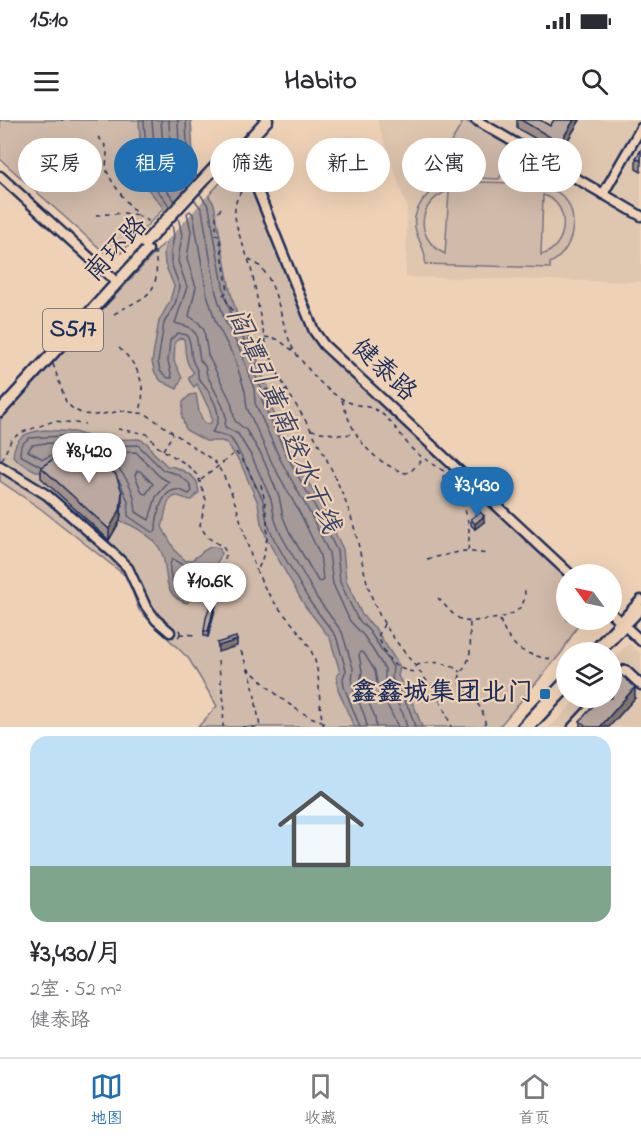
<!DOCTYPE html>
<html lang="zh">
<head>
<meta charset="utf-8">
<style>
  :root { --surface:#fff; --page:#f2f2f3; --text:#2b2b33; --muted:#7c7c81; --line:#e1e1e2; --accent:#1f6fb2 }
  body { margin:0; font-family:"Indie Flower","LXGW WenKai TC",sans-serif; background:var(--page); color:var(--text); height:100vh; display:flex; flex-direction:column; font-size:22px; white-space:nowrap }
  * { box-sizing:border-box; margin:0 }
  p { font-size:20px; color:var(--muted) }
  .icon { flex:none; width:33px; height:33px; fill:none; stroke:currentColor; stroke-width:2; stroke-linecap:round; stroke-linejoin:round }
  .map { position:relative; height:607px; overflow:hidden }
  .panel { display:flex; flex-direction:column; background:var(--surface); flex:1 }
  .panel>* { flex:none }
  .guide { position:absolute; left:18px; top:18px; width:606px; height:54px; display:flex; gap:12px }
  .needle { width:39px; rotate:303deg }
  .controls { position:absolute; left:556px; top:444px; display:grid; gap:12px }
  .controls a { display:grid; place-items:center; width:66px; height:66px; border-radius:50%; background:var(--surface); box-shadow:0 6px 24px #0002; font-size:30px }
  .price { position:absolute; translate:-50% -51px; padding:0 14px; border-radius:21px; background:#fff; color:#222; font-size:20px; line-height:39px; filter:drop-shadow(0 2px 3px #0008) }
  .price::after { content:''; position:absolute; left:50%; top:36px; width:18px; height:14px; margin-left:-9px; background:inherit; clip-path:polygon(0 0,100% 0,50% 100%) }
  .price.selected { background:var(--accent); color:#fff }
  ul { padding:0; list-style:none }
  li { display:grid; align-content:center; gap:12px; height:318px; padding:0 30px }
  li span { display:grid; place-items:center; height:186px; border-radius:18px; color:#555 }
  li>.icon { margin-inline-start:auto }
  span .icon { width:108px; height:108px; fill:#fffc; stroke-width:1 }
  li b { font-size:26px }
  .tag { padding:0 21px; border-radius:27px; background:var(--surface); box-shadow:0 6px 24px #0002; font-size:21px; line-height:54px }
  .tag.selected { background:var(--accent); color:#fff }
  .status { display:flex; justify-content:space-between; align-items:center; height:42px; padding:0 30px; background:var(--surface); direction:ltr }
  .status svg { height:16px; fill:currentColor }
  header { display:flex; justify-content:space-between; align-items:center; height:78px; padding:0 30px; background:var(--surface); font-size:27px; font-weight:700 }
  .menu { display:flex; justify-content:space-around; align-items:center; height:84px; border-top:2px solid var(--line); background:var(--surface); font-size:16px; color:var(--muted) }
  .menu a { display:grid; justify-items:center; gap:3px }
  .menu .selected { color:var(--accent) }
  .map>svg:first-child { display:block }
  .built { fill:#dfc6af }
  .green { fill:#d0baa9; stroke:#767484; stroke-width:1.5; fill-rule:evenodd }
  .water { fill:#a69a98; stroke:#6e6f81; stroke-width:1.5 }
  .pier { fill:#efd2b6 }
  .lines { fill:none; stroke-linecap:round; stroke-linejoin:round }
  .shore { stroke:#535a75; stroke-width:1.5 }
  .minor-casing { stroke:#1b2f5e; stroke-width:13 }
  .major-casing { stroke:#1b2f5e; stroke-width:15 }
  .path { stroke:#1b2f5e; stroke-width:1.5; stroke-dasharray:4.5 4.5; stroke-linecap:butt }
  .minor { stroke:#efd2b6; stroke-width:8 }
  .major { stroke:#efd2b6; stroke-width:10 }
  .major-bridge-casing { stroke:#1b2f5e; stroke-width:15; stroke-linecap:butt }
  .major-bridge { stroke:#efd2b6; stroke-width:10 }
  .wall { fill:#a1918a; stroke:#1b2f5e; stroke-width:1.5 }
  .shaded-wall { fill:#837670; stroke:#1b2f5e; stroke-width:1.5 }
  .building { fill:#bba9a0; stroke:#1b2f5e; stroke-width:1.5 }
  .poi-dot { fill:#1f6fb2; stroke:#efd2b6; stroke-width:2 }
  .labels { text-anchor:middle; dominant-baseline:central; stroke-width:4.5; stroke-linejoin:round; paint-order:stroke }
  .shield { fill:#efd2b6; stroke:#5b6078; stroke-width:1.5 }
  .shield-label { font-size:24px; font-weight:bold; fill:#1b2f5e }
  .street-label { font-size:26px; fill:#1b2f5e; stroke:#efd2b6 }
  .poi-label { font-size:26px; font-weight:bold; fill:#1b2f5e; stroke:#efd2b6; text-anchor:end }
  .water-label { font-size:27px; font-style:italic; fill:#37446a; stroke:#efd2b6 }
</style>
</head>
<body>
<div class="status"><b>15:10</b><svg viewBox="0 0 49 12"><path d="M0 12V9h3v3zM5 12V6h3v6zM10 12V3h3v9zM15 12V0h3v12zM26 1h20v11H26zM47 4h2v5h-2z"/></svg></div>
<header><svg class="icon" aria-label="menu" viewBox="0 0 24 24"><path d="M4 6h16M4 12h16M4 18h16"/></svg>Habito<svg class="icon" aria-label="search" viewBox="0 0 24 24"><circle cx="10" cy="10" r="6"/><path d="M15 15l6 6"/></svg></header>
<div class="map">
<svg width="641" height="607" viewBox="0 0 641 607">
  <rect width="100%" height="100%" fill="#efd2b6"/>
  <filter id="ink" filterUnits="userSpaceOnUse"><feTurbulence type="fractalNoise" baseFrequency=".0167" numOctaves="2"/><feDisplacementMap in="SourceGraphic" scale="12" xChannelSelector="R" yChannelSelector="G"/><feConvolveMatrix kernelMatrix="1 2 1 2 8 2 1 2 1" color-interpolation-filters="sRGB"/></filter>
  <g filter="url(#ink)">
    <g class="built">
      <path d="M377 0H641V162L406 157 407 88Z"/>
      <path d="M629 523 641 534V607H550L578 578H612V541Z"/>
    </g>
    <g class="green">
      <path d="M0 0H169L163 89 121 133 106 134 0 39Z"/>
      <path d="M464 0 516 30 499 59 431 56Z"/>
      <path d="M244 37 314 211 567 454V500H581L562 532 499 607H198L217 586 189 539 139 490 127 457 41 389 0 361V300Z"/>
      <path d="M438 61 550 64V69C583 79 578 130 550 143V148L425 144C427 126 412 116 415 97 419 77 436 71 438 61ZM448 71H449L445 134C415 119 416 83 448 71ZM543 75C572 83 569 128 541 135Z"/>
    </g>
    <g class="water">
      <path d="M139 0H191L194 52 214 84 230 170 237 195 255 229 261 253 268 267 267 278 292 333 323 389 343 429 346 460 362 495 375 508 400 547 398 556 415 588 422 607H354L338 569 337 555 340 552 330 518 305 486 268 421 261 403 258 383 241 344 227 323 221 321H206L186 310 182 297 183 282 190 275 196 274 199 292 203 301 207 304 211 303 212 299 210 291 197 264 194 267 189 260V257L194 252C184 243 186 231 184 219L180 218 175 222 174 241 182 258 177 269 161 261 155 253 152 242 159 201 170 181 174 166 165 144 164 132 168 116 162 86 148 69 142 57Z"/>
      <path d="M45 310 74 312 101 320 139 319 147 323 153 332 167 346C176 346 192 354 197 362 198 365 198 369 199 372L192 380C186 380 183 377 178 376 165 375 165 399 162 407L176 432 186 441C198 441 202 427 213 427 226 426 220 440 215 445L195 450 192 456 190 480 187 483C159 475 170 449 161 431 155 418 134 405 120 401L122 383C100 375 25 352 13 336 15 316 26 312 45 310Z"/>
    </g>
    <path class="pier" d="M199 54 210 73 163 125 165 116 161 94Z"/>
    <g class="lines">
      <g class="shore">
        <path d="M144 0C145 15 146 51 152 63 157 72 166 78 169 87"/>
        <path d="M152 0 156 53 160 62 175 81"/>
        <path d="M161 0 165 51 168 55 171 52 169 0"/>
        <path d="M178 0 180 54 188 67"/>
        <path d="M186 0 188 52 193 61"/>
        <path d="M200 74 209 87 224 171 232 198 250 231 255 254 261 268 262 281 287 336 318 392 337 431 340 462 357 498 370 512 393 547 392 558 410 591 415 607"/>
        <path d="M194 79 202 90 216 173 225 201 242 234 254 269 255 283 280 339 311 395 329 433 333 464 350 501 364 516 385 549V560L403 594 407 607"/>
        <path d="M190 91 193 94 207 174 216 203 234 237 245 271 247 288 272 343 303 399 320 435 323 459 321 462 318 461 289 411 283 397 279 376 261 334 246 310 235 301 231 282 208 235 204 210 199 203 189 196 196 167 187 139 191 111 187 93Z"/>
        <path d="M178 97 182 115 178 141 187 167 175 203 189 207 196 214 200 240 205 246 207 255 223 287 226 297 225 307 238 314 252 337 271 379 275 400 281 415 317 478 342 512 353 548 352 565 365 597 367 607"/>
        <path d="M172 104 174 116 171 132V143L180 167 175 184 164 203 158 242 160 251 168 258H172L168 241 170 220 178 213 187 215C192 223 190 231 192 239 194 248 200 249 198 258 207 266 219 287 218 299 218 304 214 309 212 312L230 317 236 326 263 380 267 402 274 419 310 482 336 516 346 550 343 558 344 567 360 607"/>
        <path d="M46 323 65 324 67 328 43 339 28 331 32 325Z"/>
        <path d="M136 332 159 356 169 362 156 377 149 400 136 392C134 365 125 355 107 336L110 333Z"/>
        <path d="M40 346 20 335 21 325 29 318 62 316 101 326 138 325 163 350 177 354 189 363 192 371 189 374C186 373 183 371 180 370 161 367 156 398 156 411L153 413 128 396V381L119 360"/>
        <path d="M137 351H140L153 364 146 374 142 373 135 355Z"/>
        <path d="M172 439 188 448 186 472 184 474C172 470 167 450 172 439Z"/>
        <path d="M376 607 375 597 360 563 362 551 359 535 361 532 364 533 375 551 377 563 398 607"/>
      </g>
      <g class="minor-casing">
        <g id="minor">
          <path d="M476 0 641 96"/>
          <path d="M241 29 314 211 324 225 570 454"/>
          <path d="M0 56 112 158"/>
          <path d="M603 74 641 8"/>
          <path d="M0 346 47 375 112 432 128 448 145 485 156 500 170 512"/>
          <path d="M612 494 641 521"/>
          <path d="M592 532 641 480"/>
          <path d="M600 532 641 489"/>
          <path d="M612 564 625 550 641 565"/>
          <path d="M522 607 567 559"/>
          <path d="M530 607 567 568"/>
          <path d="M573 607 600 578"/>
        </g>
      </g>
      <g class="major-casing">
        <g id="major">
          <path d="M233 37 267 0"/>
          <path d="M0 291 147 130"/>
        </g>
      </g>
      <g class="path">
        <path d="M62 0V1"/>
        <path d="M98 17C115 32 101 40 109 56 113 64 132 90 138 95 142 98 147 99 150 103"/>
        <path d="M248 65C221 85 243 121 250 145 259 177 259 211 273 242 283 267 298 287 311 310 325 334 338 362 348 388 361 423 362 459 378 492 398 533 438 563 451 607"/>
        <path d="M221 88 216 97V115H219L228 171 223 175 248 216 266 270 287 271"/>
        <path d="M96 95 124 93 138 95"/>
        <path d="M249 139C281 153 278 209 297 235 313 255 326 273 351 283 359 286 370 286 378 291 391 299 401 316 411 328 421 338 434 344 445 352 439 366 445 373 459 379 470 394 470 414 468 431"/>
        <path d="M114 194C148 174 161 177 155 131"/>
        <path d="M265 217 277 219 295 232"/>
        <path d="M119 228C139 245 147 267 140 291"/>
        <path d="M53 244 66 282 73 289 83 294 95 295 123 291 146 294 214 341C242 378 242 428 265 468 278 492 302 509 313 535 322 557 317 584 324 607"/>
        <path d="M342 280C352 315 369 340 405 353L410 352 424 338"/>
        <path d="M118 309 147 314 158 327 186 344 198 356 206 380 200 405 207 417 223 427 226 432 222 460"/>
        <path d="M311 310 338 315 354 314"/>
        <path d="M163 330 173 314"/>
        <path d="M91 334 96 319"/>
        <path d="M2 340 11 320 20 313 54 301 85 304"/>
        <path d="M201 360 236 332 248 349 256 367 261 365C269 395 271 423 257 451"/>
        <path d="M427 439 464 431 489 434"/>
        <path d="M438 478C446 486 452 495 462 500 469 503 474 501 481 500 503 499 530 494 524 466"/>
        <path d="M500 500C509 527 524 535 551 539"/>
        <path d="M470 503C469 514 472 526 469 537 467 547 458 553 459 563 470 574 487 590 485 607"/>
        <path d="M384 504 378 517C388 538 390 548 414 552L417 550"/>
        <circle cx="175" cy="513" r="5"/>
        <path d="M180 514 198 515"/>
        <path d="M241 531 252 560 260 607"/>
        <path d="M218 541 224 583 223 607"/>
        <path d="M416 546C430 539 450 543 461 552"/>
        <path d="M247 548C270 568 293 593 322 601"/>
        <path d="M242 607H259"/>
      </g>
      <use href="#minor" class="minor"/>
      <use href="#major" class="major"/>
      <g class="major-bridge-casing">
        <path id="major-bridge" d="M145 123 231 30"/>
      </g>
      <use href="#major-bridge" class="major-bridge"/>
    </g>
    <g class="wall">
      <path d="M517 0H540L550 6 554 0H580L560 33 517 8Z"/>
      <path d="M641 30V52L636 49V38Z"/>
      <path d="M41 347 122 383 120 401 109 420 41 358Z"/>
      <path d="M471 399 484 402 475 409 471 405Z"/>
      <path d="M217 481 208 517 204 516V511Z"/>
      <path d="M635 578 609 607H580V601Z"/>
    </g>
    <g class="shaded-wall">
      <path d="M574 0H580L560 33V23Z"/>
      <path d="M122 372V383L120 401 109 420V409Z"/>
      <path d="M484 396V402L475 409V404Z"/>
      <path d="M217 476V481L208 517V511Z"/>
      <path d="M237 520V526L218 532V526Z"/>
      <path d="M635 567V578L609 607H600Z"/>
    </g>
    <g class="building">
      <path d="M521 0H540L550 6 554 0H574L560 23Z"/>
      <path d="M641 30V41L636 38Z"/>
      <path d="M75 331 98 337 116 355 122 372 120 390 109 409 41 347 58 336Z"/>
      <path d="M480 392 484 396 475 404 471 399Z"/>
      <path d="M214 474 217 476 208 511H204L206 498Z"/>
      <path d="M236 517 237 520 218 526 217 523Z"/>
      <path d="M620 554 635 567 600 607H587L580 601 600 578H612V564Z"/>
    </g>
  </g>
  <rect class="poi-dot" x="539" y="568" width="12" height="12" rx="3"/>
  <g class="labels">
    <rect class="shield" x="43" y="189" width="60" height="42" rx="4.5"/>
    <g class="shield-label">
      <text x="73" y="210">S517</text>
    </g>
    <g class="street-label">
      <text transform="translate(117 130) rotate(-47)">南环路</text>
      <text transform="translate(383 251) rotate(43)">健泰路</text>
    </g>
    <g class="poi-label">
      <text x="533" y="574">鑫鑫城集团北门</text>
    </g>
    <g class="water-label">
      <text transform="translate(282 301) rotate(66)">阎谭引黄南送水干线</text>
    </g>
  </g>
</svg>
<div class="controls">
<a><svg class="needle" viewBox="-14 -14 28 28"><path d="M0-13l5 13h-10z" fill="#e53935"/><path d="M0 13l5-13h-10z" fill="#7c7c81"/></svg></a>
<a><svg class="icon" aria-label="layers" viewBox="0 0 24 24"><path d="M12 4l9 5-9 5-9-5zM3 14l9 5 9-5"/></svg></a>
</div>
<b class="price" style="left:89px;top:364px">¥8,420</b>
<b class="price selected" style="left:477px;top:398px">¥3,430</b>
<b class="price" style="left:210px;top:494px">¥10.6K</b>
<div class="guide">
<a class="tag">买房</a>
<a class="tag selected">租房</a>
<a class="tag">筛选</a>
<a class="tag">新上</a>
<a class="tag">公寓</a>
<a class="tag">住宅</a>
</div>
</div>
<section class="panel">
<ul>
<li><span style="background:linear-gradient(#bfe0f5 70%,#7fa58c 0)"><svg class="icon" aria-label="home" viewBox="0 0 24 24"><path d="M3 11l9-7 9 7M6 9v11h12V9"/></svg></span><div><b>¥3,430/月</b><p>2室 · 52 m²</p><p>健泰路</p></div></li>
</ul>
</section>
<nav class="menu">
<a class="selected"><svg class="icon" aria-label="map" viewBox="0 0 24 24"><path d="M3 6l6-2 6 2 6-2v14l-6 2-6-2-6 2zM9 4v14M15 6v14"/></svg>地图</a>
<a><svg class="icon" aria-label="saved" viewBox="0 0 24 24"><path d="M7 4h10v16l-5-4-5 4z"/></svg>收藏</a>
<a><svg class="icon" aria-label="home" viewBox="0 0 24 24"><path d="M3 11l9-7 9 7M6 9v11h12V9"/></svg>首页</a>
</nav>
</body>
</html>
